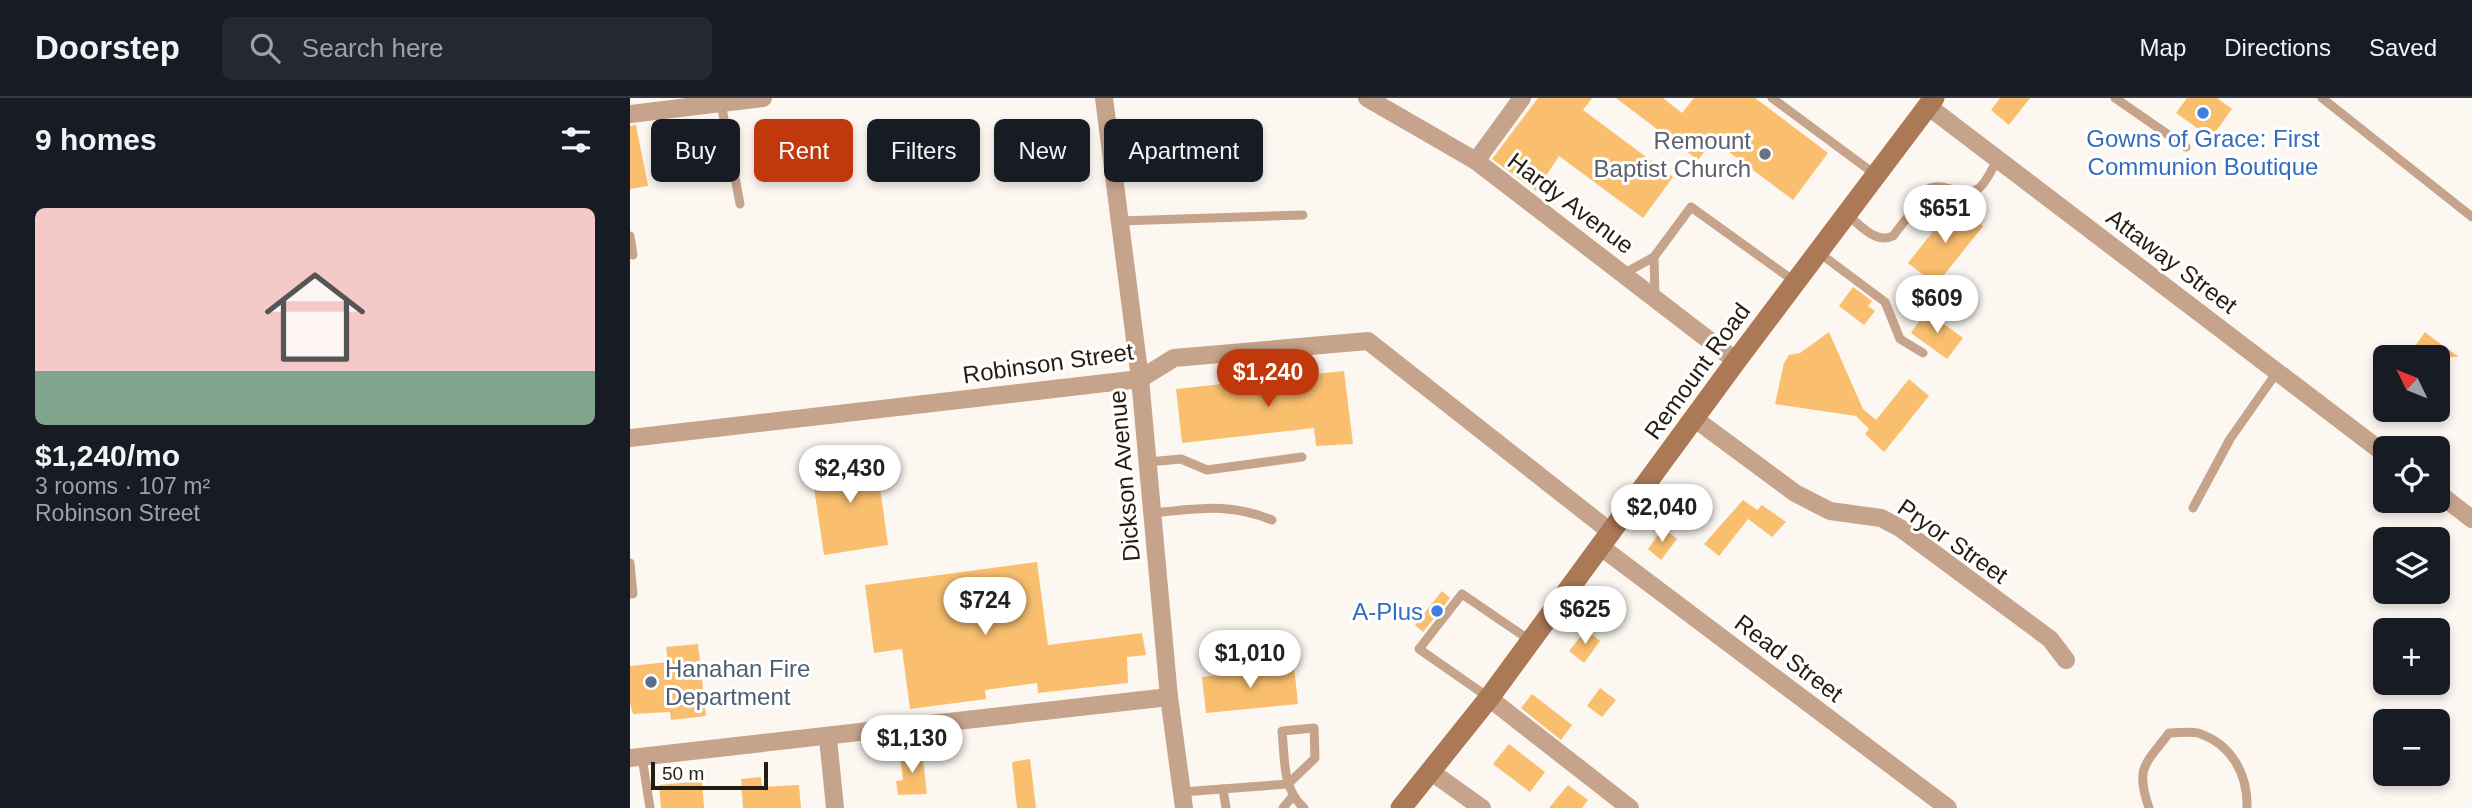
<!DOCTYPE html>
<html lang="en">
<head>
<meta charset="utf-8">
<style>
  :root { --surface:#171b24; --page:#242831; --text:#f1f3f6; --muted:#9ea1a6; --line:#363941; --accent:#c0380c }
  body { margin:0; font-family:Arial,sans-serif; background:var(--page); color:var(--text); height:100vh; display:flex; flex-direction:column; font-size:26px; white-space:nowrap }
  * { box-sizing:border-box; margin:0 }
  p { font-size:23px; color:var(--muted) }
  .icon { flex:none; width:38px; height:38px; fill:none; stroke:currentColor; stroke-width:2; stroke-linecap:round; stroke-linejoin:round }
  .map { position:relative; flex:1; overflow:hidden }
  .drawer { display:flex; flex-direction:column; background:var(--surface); width:630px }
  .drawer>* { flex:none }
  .banner { position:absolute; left:21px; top:21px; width:665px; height:63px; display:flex; gap:14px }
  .needle { width:46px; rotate:313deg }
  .tools { position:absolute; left:1743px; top:247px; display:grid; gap:14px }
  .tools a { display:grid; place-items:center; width:77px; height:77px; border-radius:10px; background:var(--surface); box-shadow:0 4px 10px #0003; font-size:35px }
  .scale { position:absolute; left:21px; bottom:18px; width:117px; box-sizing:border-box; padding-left:7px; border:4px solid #251d12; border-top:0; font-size:19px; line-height:24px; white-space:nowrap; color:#251d12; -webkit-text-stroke:5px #fff; paint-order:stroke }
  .price { position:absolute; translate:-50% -60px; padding:0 16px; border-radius:24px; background:#fff; color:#222; font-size:23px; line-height:46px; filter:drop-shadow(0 2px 4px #0008) }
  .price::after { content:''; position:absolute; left:50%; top:42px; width:21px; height:16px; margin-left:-10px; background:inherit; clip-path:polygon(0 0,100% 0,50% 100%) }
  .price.current { background:var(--accent); color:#fff }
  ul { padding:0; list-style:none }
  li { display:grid; align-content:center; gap:14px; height:371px; padding:0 35px }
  li span { display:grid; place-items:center; height:217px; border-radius:10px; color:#555 }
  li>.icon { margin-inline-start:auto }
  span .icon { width:126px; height:126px; fill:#fffc; stroke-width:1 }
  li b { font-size:30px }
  h2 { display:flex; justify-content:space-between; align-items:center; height:84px; padding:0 35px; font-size:30px }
  .tag { padding:0 24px; border-radius:10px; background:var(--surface); box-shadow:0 4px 10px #0003; font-size:24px; line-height:63px }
  .tag.current { background:var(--accent); color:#fff }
  header { display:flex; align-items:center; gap:42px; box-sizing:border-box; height:98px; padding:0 35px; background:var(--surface); border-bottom:2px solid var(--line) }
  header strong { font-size:33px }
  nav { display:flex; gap:38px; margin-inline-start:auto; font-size:24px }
  .search { width:490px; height:63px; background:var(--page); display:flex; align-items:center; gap:18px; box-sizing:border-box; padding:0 24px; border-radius:10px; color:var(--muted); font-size:26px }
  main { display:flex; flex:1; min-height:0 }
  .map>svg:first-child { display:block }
  .building { fill:#f9bf6f }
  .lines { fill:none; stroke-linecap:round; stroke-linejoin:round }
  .lane { stroke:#c6a38b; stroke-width:9 }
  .street { stroke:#c6a38b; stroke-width:18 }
  .secondary { stroke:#ab7955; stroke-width:21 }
  .shop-dot { fill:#3f7fe0; stroke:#fff; stroke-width:2.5 }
  .worship-dot { fill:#6b7280; stroke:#fff; stroke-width:2.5 }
  .service-dot { fill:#5c6f8a; stroke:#fff; stroke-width:2.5 }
  .labels { text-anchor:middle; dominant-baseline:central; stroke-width:6; stroke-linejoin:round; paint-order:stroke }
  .shop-label { font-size:24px; fill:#366cbe; stroke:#fff }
  .worship-label { font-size:24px; fill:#5b616d; stroke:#fff; text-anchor:end }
  .street-label { font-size:24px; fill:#251d12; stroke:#fff }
  .service-label { font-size:24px; fill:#4e5e75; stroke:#fff; text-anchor:start }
</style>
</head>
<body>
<header>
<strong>Doorstep</strong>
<div class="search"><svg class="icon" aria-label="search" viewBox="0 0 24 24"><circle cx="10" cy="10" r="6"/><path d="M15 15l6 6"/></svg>Search here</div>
<nav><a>Map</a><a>Directions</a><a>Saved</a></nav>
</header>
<main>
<section class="drawer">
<h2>9 homes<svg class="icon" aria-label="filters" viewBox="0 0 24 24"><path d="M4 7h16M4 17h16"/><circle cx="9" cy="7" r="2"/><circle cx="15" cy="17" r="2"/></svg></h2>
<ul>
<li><span style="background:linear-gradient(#f6c9c9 75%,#7fa58c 0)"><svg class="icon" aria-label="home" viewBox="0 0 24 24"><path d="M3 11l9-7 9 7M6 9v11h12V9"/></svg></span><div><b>$1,240/mo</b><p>3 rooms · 107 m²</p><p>Robinson Street</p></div></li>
</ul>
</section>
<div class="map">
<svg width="1842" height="710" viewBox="0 0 1842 710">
  <rect width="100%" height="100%" fill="#fcf7f1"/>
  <g class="building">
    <path d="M908 0H962L953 12 1043 79 1013 120 929 58 906 93 862 61Z"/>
    <path d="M986 0H1033L1052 15 1064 0H1125L1198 55 1163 102 1083 42 1068 62Z"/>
    <path d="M1370 0H1400L1379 27 1361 12Z"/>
    <path d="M1557 0H1587L1602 11 1581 40 1546 15Z"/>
    <path d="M6 27 18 88 0 91V28Z"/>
    <path d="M1324 107 1353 128 1306 187 1278 165Z"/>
    <path d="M1223 189 1242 203 1238 208 1245 213 1234 227 1209 208Z"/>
    <path d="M1296 213 1333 240 1317 261 1281 235Z"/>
    <path d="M1199 234 1233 311 1246 322 1279 281 1299 298 1254 354 1235 336 1239 331 1226 318 1145 306 1154 265 1159 257 1170 255Z"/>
    <path d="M1795 234 1808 244 1829 259H1819L1808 274V259H1777Z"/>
    <path d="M714 273 723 346 686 348 684 330 552 345 546 291Z"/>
    <path d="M232 354 234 370 247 368 258 447 194 457 182 376 198 373 196 360Z"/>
    <path d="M1113 402 1127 412 1132 407 1156 424 1142 439 1118 421 1089 458 1074 446Z"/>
    <path d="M1033 430 1047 441 1031 462 1018 451Z"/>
    <path d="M407 464 418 547 512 535 516 557 497 559 498 585 408 595 407 585 355 592 356 601 280 611 272 551 244 555 235 487Z"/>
    <path d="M812 493 820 500 793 534 785 527Z"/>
    <path d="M956 532 970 543 954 565 939 553Z"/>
    <path d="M68 546 76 618 41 622 40 614 3 616 0 605V568L38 564 36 549Z"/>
    <path d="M664 568 668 606 576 615 572 579Z"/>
    <path d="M970 590 986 602 972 619 957 608Z"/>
    <path d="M902 596 942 627 931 642 891 610Z"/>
    <path d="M879 646 915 674 900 694 863 666Z"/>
    <path d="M292 653 297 696 268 697 266 683 273 682 270 656Z"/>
    <path d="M400 661 406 710H387L382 664Z"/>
    <path d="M131 679 132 689 169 687 171 710H113L111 681Z"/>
    <path d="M72 683 74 710H31L29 687Z"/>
    <path d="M938 687 958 702 952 710H919Z"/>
  </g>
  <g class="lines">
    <g class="lane">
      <path d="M1142 0 1246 77"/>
      <path d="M1485 0 1556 49"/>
      <path d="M1692 0 1842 119"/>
      <path d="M91 5 110 106"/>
      <path d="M1218 117C1231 128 1246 146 1263 138L1300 90C1316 84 1335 102 1349 90 1357 84 1362 70 1368 61"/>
      <path d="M490 123 673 117"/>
      <path d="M0 138 3 157"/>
      <path d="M1188 154 1255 204 1270 241 1293 255"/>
      <path d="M1024 159 1061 109 1164 183"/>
      <path d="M993 176 1024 159 1025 199"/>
      <path d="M518 364 551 361 577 372 672 359"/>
      <path d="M1563 410 1600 341 1647 274"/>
      <path d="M522 415C568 411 598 404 642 422"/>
      <path d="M0 465 3 496H0"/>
      <path d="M858 599 789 551 832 496 901 543"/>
      <path d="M12 659 20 710"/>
      <path d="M593 691 596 710"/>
      <path d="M552 694 658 686 685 660 684 630 652 633C655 661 652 691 674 710"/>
      <path d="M653 710 662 699"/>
      <path d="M1519 710C1505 669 1515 667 1539 635 1548 635 1560 633 1568 635 1602 646 1618 677 1617 710"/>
    </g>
    <g class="street">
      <path d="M474 0 510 281 539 599 554 710"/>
      <path d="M737 0 846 63 1106 263"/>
      <path d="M1299 9 1755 356"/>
      <path d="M0 16 133 0"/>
      <path d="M846 63 892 0"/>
      <path d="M1065 321 1165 395 1200 413 1251 420 1270 430 1420 541 1436 562"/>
      <path d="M0 340 510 281 544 260 738 243 982 435"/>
      <path d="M1808 395 1842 421"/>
      <path d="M971 449 1318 710"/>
      <path d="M859 600 1000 710"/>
      <path d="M198 640 205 710"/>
      <path d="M0 660 539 599"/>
      <path d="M800 673 852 710"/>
    </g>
    <path class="secondary" d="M771 710 859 600 1106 263 1304 0"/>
  </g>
  <g class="shop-dot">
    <circle cx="1573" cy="15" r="7"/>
    <circle cx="807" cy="513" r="7"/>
  </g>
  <circle class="worship-dot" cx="1135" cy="56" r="7"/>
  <circle class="service-dot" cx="21" cy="584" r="7"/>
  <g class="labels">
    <g class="shop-label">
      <text x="1573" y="40">Gowns of Grace: First<tspan x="1573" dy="28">Communion Boutique</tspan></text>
      <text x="793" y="513" text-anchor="end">A-Plus</text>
    </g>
    <g class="worship-label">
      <text x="1121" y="42">Remount<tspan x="1121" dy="28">Baptist Church</tspan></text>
    </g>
    <g class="street-label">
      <text transform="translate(941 105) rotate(37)">Hardy Avenue</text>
      <text transform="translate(1542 163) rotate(37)">Attaway Street</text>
      <text transform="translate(418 265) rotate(-8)">Robinson Street</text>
      <text transform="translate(1067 273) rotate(-54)">Remount Road</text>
      <text transform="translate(494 378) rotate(-95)">Dickson Avenue</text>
      <text transform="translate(1323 443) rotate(35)">Pryor Street</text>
      <text transform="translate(1159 560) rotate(37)">Read Street</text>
    </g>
    <g class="service-label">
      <text x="35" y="570">Hanahan Fire<tspan x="35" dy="28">Department</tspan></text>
    </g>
  </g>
</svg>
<div class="tools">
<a><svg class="needle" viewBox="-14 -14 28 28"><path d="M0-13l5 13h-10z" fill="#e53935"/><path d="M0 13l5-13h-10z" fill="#9ea1a6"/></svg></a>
<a><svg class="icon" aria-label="locate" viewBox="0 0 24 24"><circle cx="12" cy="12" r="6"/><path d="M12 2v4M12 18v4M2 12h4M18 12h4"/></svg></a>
<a><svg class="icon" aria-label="layers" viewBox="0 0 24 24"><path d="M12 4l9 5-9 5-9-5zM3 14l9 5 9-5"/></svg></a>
<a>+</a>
<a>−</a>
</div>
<div class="scale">50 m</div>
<b class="price" style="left:1315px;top:147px">$651</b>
<b class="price" style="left:1307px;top:237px">$609</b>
<b class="price current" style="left:638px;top:311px">$1,240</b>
<b class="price" style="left:220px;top:407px">$2,430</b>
<b class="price" style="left:1032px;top:446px">$2,040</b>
<b class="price" style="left:355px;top:539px">$724</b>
<b class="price" style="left:955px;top:548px">$625</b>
<b class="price" style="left:620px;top:592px">$1,010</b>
<b class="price" style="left:282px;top:677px">$1,130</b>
<div class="banner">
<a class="tag">Buy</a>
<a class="tag current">Rent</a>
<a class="tag">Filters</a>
<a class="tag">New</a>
<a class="tag">Apartment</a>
</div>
</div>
</main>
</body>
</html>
